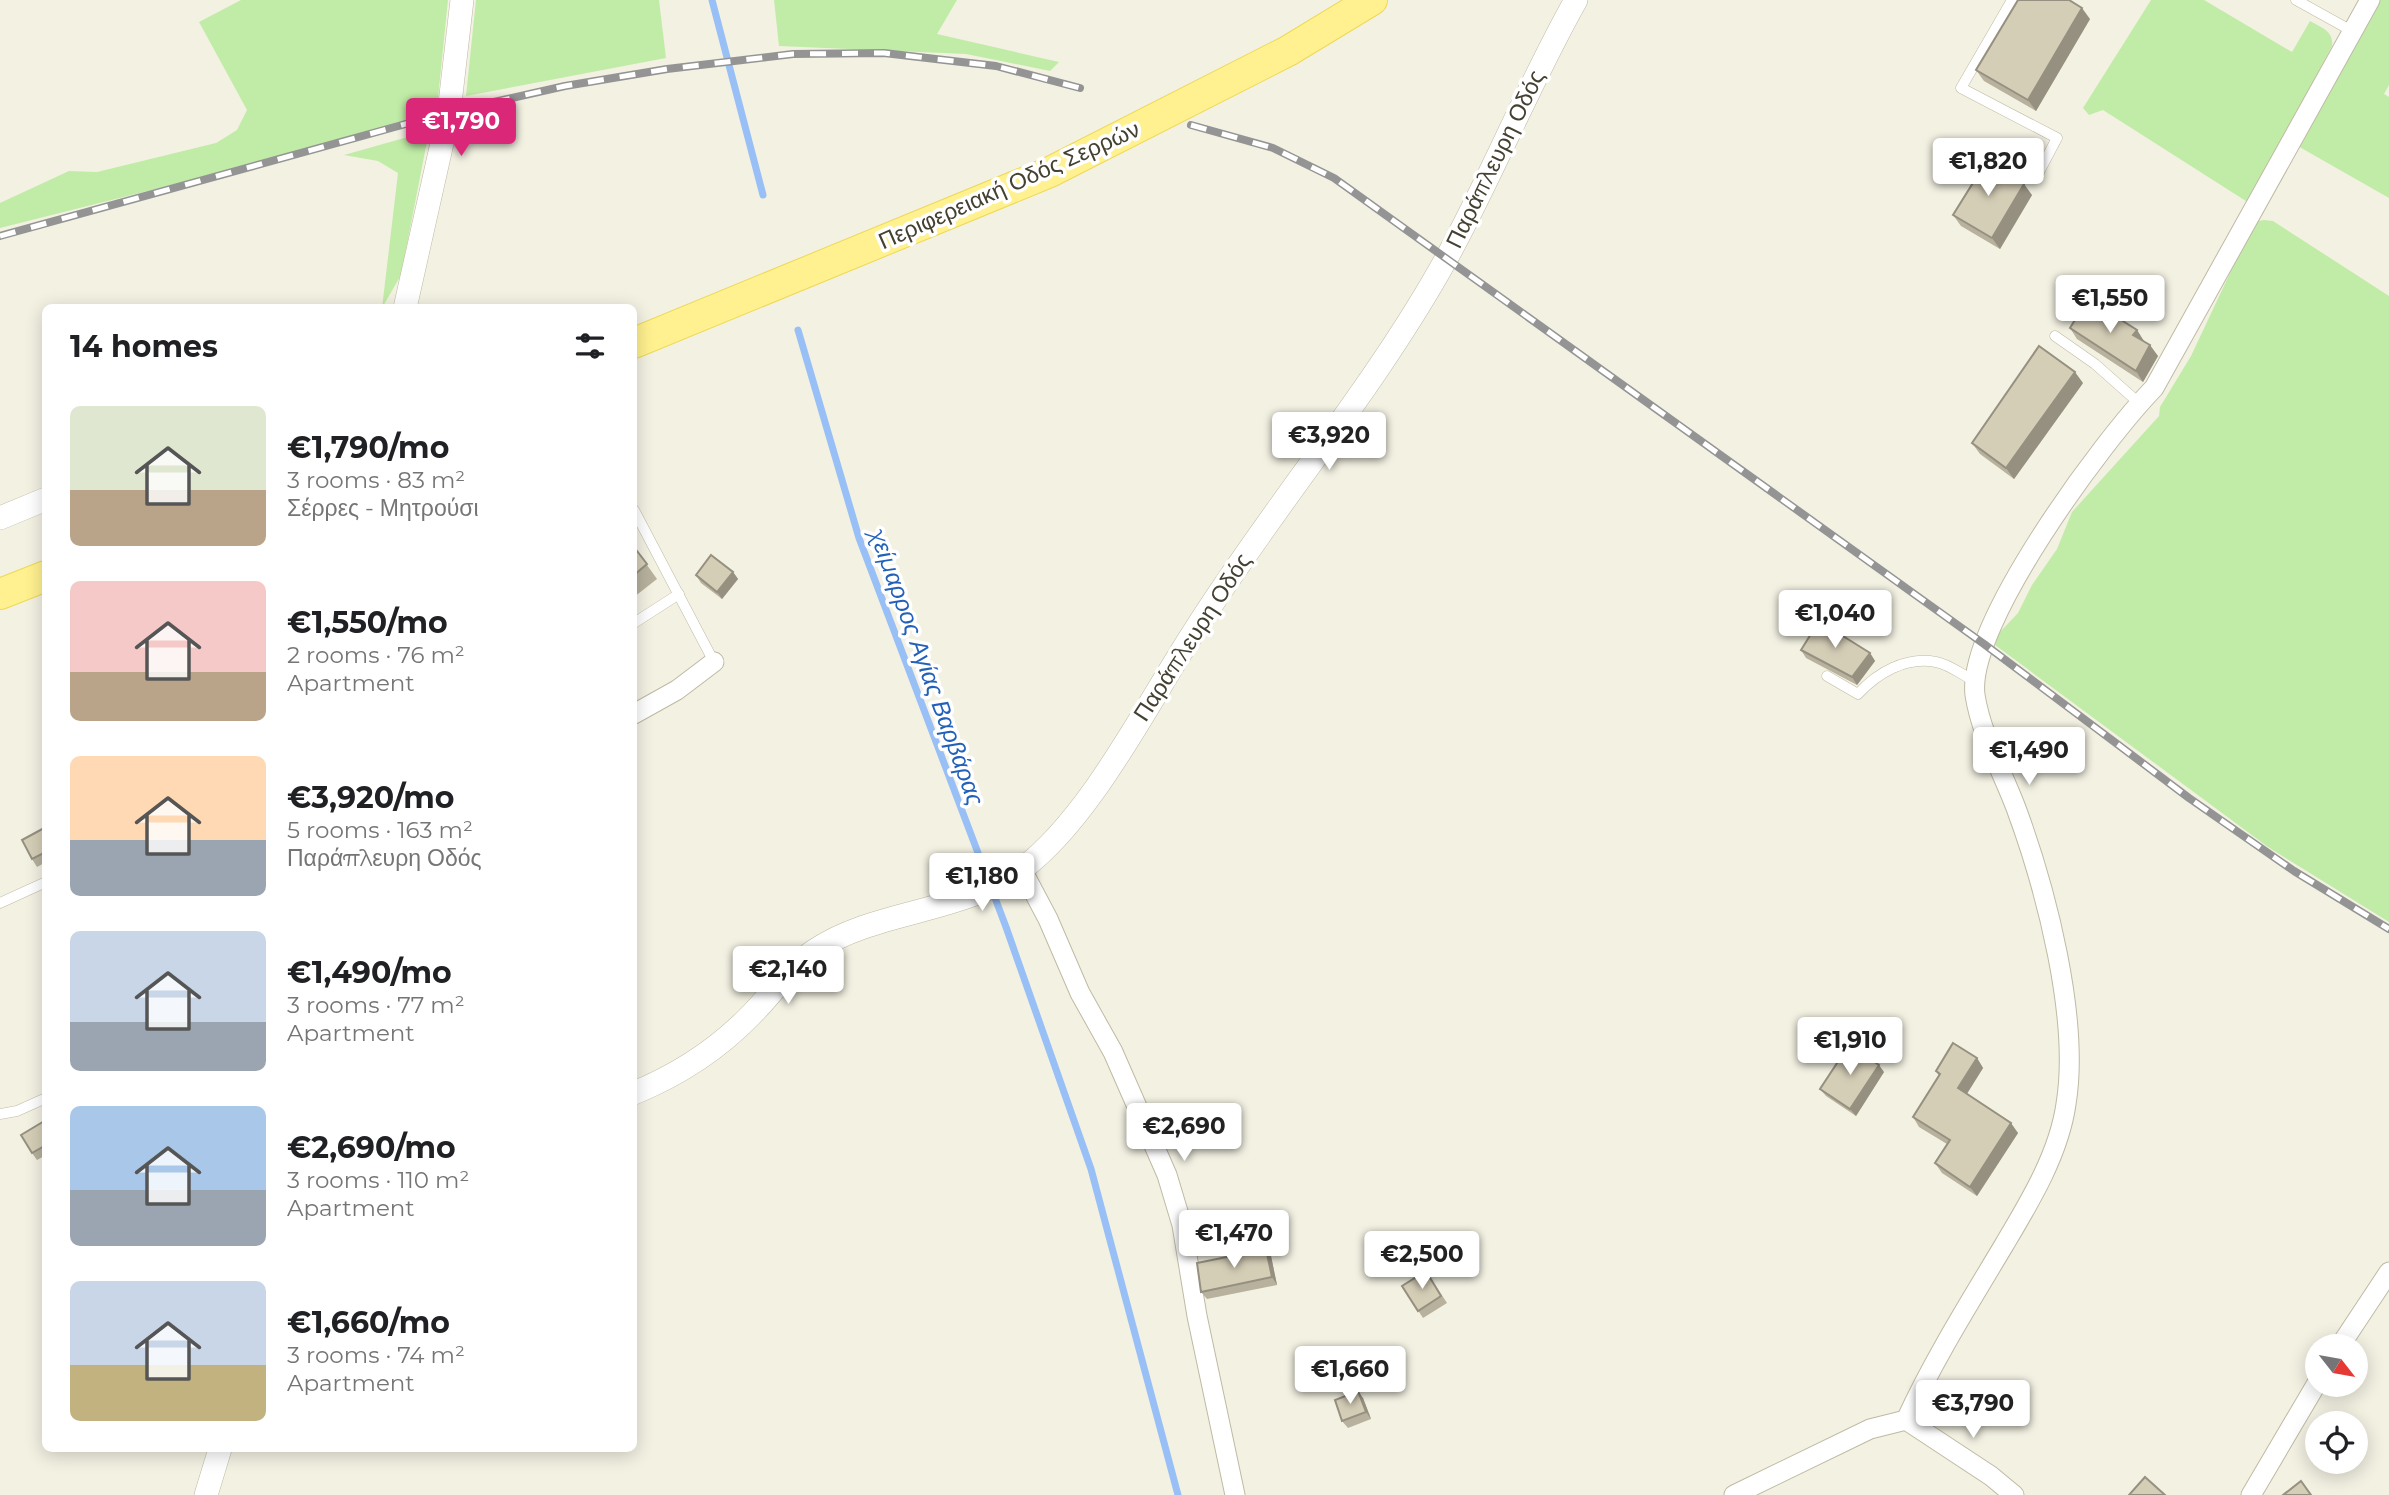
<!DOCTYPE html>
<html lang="en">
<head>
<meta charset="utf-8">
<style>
  :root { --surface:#fff; --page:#f2f2f2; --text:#202124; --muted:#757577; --accent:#db2777 }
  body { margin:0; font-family:Montserrat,sans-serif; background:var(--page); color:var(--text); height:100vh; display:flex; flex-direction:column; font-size:26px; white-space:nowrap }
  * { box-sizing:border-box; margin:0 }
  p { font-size:23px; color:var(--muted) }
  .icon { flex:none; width:38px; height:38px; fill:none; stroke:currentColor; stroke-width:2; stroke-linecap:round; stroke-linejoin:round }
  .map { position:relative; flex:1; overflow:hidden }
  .side { position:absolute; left:42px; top:304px; width:595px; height:1148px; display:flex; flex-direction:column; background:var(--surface); border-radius:10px; box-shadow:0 4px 18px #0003 }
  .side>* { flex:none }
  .needle { width:46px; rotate:121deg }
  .tools { position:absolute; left:2305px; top:1334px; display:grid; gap:14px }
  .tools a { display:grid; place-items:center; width:63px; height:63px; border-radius:50%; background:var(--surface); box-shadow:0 4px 18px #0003; font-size:35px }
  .price { position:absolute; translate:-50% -60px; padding:0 16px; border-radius:7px; background:#fff; color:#222; font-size:23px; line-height:46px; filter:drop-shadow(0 2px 4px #0008) }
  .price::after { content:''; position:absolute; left:50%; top:42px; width:21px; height:16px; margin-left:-10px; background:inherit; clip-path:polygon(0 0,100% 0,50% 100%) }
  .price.active { background:var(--accent); color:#fff }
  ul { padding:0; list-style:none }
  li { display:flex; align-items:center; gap:21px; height:175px; padding:0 28px }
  li span { display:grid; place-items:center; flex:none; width:196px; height:140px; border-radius:10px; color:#555 }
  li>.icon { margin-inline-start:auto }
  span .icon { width:84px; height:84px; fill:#fffc; stroke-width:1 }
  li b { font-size:30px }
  h2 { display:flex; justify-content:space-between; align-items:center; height:84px; padding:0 28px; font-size:30px }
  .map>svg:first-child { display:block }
  .green { fill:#c1eca7 }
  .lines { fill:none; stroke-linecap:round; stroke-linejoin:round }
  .stream { stroke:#98c0f6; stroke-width:7 }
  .service-casing { stroke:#bfbaa4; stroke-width:11 }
  .minor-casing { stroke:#bfbaa4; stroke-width:21 }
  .tertiary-casing { stroke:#bfbaa4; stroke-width:24 }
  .primary-casing { stroke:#eed956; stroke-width:32 }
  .service { stroke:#fff; stroke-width:10 }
  .minor { stroke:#fff; stroke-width:19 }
  .tertiary { stroke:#fff; stroke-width:23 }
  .primary { stroke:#fff18f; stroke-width:30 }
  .rail-casing { stroke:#949494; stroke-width:8 }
  .rail { stroke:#fff; stroke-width:5; stroke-dasharray:16; stroke-linecap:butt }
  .wall { fill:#b7b19d }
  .shaded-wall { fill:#959080 }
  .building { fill:#d5ceb7; stroke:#959080; stroke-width:2 }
  .labels { text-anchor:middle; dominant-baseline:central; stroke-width:7; stroke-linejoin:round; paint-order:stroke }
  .street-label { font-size:23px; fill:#454132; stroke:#fff }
  .water-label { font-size:24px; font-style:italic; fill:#2361b9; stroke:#fff }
</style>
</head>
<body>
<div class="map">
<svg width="2389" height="1495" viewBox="0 0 2389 1495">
  <rect width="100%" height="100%" fill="#f3f1e2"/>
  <g class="green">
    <path d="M241 0H448L438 98 433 108 406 126 0 228V203L69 171 97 172 216 143 237 130 247 110 199 22Z"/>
    <path d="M476 0H659L666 58 466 96Z"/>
    <path d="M774 0H957L937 34 1059 62 1050 71 966 54 779 46Z"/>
    <path d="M2151 0H2204L2292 52 2310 21C2322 28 2334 31 2332 46L2249 203 2103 110 2089 115 2083 108Z"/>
    <path d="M2380 0H2389V85L2384 94 2389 97V198L2296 145 2341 72Z"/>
    <path d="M429 131 401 275 382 308 398 173 378 161 344 155Z"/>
    <path d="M2264 220 2273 221 2389 296V922L2268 847 1995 645 1999 633 2018 613 2032 585 2057 549 2072 512 2159 416 2160 407 2191 356 2254 222Z"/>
  </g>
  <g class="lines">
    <g class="stream">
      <path d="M712 0 763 195"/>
      <path d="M798 330 859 538 1006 927 1091 1169 1178 1495"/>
    </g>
    <g class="service-casing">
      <g id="service">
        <path d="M2012 0 1961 88 2057 138 2039 172"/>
        <path d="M2296 0 2352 31"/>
        <path d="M2055 336 2095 364 2139 403"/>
        <path d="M634 510 714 662"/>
        <path d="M634 623 679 594"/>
        <path d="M1827 676 1858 694C1877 673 1906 656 1936 662 1949 664 1964 676 1976 682"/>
        <path d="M0 903 46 882"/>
        <path d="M0 1114 17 1111 46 1098"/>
      </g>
    </g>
    <g class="minor-casing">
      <g id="minor">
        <path d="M634 714 677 690 714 662"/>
        <path d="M1022 870 1048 919 1080 993 1113 1052 1167 1175 1182 1225 1197 1316 1235 1495"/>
        <path d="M2340 1346 2389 1272"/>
        <path d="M1906 1420 1991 1476 2014 1495"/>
        <path d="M1734 1495 1870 1429 1906 1420C1934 1359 1970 1302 2004 1245 2029 1203 2059 1154 2066 1104 2080 1019 2046 889 2016 808 2002 771 1981 734 1975 695 1966 625 2104 439 2154 388L2370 0"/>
        <path d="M2251 1495 2317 1383"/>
      </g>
    </g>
    <g class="tertiary-casing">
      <g id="tertiary">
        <path d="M405 308 449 112 462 0"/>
        <path d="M0 518 46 499"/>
        <path d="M634 1093C678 1075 718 1049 751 1015 772 994 789 968 814 951 877 909 961 914 1022 869 1091 818 1149 700 1197 627 1276 503 1373 390 1445 261 1492 176 1528 85 1576 0"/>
        <path d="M206 1495 220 1449"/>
      </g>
    </g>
    <g class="primary-casing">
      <g id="primary">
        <path d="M634 343 1050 172 1288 51 1372 0"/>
        <path d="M0 594 46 576"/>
      </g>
    </g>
    <use href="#service" class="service"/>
    <use href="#minor" class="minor"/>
    <use href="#tertiary" class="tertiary"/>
    <use href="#primary" class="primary"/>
    <g class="rail-casing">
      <g id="rail">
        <path d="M1191 125 1273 148 1334 178 1984 644 2189 798 2294 871 2389 929"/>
        <path d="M0 236 449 112 565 86 667 69 793 54 884 53 996 66 1080 88"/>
      </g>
    </g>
    <use href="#rail" class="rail"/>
  </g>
  <g class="wall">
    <path d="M2090 19 2036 111 1984 81 1976 70Z"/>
    <path d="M1967 173 2032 195 2000 249 1961 226 1953 215 1973 181Z"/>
    <path d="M2070 328 2137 330 2144 342 2158 356 2143 382 2077 339Z"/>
    <path d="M2083 383 2014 479 1980 454 1972 443Z"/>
    <path d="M634 547 657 579 634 597Z"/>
    <path d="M733 572 738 579 722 599 701 583 696 575Z"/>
    <path d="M1801 650 1870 653 1875 661 1857 685 1806 658Z"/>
    <path d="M46 827V862L37 867 32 859Z"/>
    <path d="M1977 1058 1983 1068 1967 1094 2018 1133 1977 1196 1942 1173 1935 1163 1947 1144 1919 1127 1913 1117 1939 1076 1936 1071Z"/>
    <path d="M1884 1072 1856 1116 1826 1096 1820 1089Z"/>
    <path d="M46 1120V1155L37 1160 32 1153Z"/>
    <path d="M1271 1256 1277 1285 1207 1299 1201 1292Z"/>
    <path d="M1426 1271 1447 1303 1423 1318 1402 1286Z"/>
    <path d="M1363 1398 1371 1419 1348 1428 1342 1421Z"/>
  </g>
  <g class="shaded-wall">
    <path d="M2082 8 2090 19 2036 111 2028 100Z"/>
    <path d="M2024 184 2032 195 2000 249 1992 238Z"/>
    <path d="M2137 330 2144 341 2141 346 2133 335Z"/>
    <path d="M2150 345 2158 356 2143 382 2136 371Z"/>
    <path d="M2075 372 2083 383 2014 479 2006 468Z"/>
    <path d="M733 572 738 579 722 599 717 592Z"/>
    <path d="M1870 653 1875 661 1857 685 1852 677Z"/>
    <path d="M1977 1058 1983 1068 1964 1098 1958 1088Z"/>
    <path d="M1879 1065 1884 1072 1856 1116 1850 1109Z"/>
    <path d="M2011 1123 2018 1133 1977 1196 1970 1187Z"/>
    <path d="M1266 1249 1271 1256 1277 1285 1272 1277Z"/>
    <path d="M1358 1391 1363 1398 1371 1419 1366 1412Z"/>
  </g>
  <g class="building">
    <path d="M2018 0H2069L2082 8 2028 100 1976 70Z"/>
    <path d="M1977 156 2024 184 1992 238 1953 215 1976 178 1967 173Z"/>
    <path d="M2088 299 2137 330 2133 335 2150 345 2136 371 2070 328Z"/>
    <path d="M2039 346 2075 372 2006 468 1972 443Z"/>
    <path d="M634 547 647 564 634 575Z"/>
    <path d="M711 555 733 572 717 592 696 575Z"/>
    <path d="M1819 621 1870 653 1852 677 1801 650Z"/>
    <path d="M46 827V852L32 859 22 840Z"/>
    <path d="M1953 1043 1977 1058 1958 1088 2011 1123 1970 1187 1935 1163 1950 1140 1913 1117 1940 1074 1936 1071Z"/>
    <path d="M1849 1045 1879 1065 1850 1109 1820 1089Z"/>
    <path d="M46 1120V1145L32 1153 21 1135Z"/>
    <path d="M1266 1249 1272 1277 1201 1292 1197 1263Z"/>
    <path d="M1426 1271 1441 1296 1418 1311 1402 1286Z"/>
    <path d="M1358 1391 1366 1412 1342 1421 1335 1400Z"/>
    <path d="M2145 1477 2165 1495H2129Z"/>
    <path d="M2301 1481 2311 1495H2283Z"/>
  </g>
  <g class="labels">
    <g class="street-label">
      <text transform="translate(1495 159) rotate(-64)">Παράπλευρη Οδός</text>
      <text transform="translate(1009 185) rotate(-24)">Περιφερειακή Οδός Σερρών</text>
      <text transform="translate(1192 637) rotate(-57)">Παράπλευρη Οδός</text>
    </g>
    <g class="water-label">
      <text transform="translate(927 667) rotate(70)">χείμαρρος Αγίας Βαρβάρας</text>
    </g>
  </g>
</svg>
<div class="tools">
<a><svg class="needle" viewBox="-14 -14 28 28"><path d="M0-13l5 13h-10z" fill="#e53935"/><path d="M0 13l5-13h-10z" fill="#757577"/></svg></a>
<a><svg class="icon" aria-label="locate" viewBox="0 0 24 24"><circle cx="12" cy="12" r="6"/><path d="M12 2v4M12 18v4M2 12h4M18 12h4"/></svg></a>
</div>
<b class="price active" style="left:461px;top:158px">€1,790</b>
<b class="price" style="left:1988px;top:198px">€1,820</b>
<b class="price" style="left:2110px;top:335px">€1,550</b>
<b class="price" style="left:1329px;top:472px">€3,920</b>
<b class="price" style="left:1835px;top:650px">€1,040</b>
<b class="price" style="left:2029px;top:787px">€1,490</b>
<b class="price" style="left:982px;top:913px">€1,180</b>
<b class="price" style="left:788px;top:1006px">€2,140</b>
<b class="price" style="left:1850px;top:1077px">€1,910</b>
<b class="price" style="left:1184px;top:1163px">€2,690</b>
<b class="price" style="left:1234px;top:1270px">€1,470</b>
<b class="price" style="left:1422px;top:1291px">€2,500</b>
<b class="price" style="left:1350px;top:1406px">€1,660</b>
<b class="price" style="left:1973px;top:1440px">€3,790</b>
<section class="side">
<h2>14 homes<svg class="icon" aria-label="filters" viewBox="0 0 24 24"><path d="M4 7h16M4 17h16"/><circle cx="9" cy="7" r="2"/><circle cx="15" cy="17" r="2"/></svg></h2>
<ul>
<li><span style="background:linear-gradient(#dfe7d0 60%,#b9a48a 0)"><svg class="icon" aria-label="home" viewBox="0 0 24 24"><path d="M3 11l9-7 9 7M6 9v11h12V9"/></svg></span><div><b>€1,790/mo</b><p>3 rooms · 83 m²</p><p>Σέρρες - Μητρούσι</p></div></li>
<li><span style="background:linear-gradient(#f6c9c9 65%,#b9a48a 0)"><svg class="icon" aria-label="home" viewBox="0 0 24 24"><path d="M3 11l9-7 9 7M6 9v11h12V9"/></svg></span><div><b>€1,550/mo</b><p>2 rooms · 76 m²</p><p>Apartment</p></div></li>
<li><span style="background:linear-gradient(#ffd9b3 60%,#9aa5b1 0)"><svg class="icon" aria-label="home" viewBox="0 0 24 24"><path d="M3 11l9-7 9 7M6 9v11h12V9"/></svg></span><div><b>€3,920/mo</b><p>5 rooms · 163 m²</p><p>Παράπλευρη Οδός</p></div></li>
<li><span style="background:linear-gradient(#c9d6e8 65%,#9aa5b1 0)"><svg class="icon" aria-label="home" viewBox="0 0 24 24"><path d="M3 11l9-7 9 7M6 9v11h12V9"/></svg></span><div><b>€1,490/mo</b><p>3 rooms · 77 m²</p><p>Apartment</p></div></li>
<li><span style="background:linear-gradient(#a9c7e8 60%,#9aa5b1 0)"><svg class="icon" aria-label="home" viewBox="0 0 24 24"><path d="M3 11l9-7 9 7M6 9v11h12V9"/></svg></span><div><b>€2,690/mo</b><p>3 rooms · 110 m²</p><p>Apartment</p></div></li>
<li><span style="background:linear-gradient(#c9d6e8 60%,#c2b280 0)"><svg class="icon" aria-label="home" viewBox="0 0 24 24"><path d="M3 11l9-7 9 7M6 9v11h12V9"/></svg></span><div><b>€1,660/mo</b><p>3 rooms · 74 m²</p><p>Apartment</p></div></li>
</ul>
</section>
</div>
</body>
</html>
